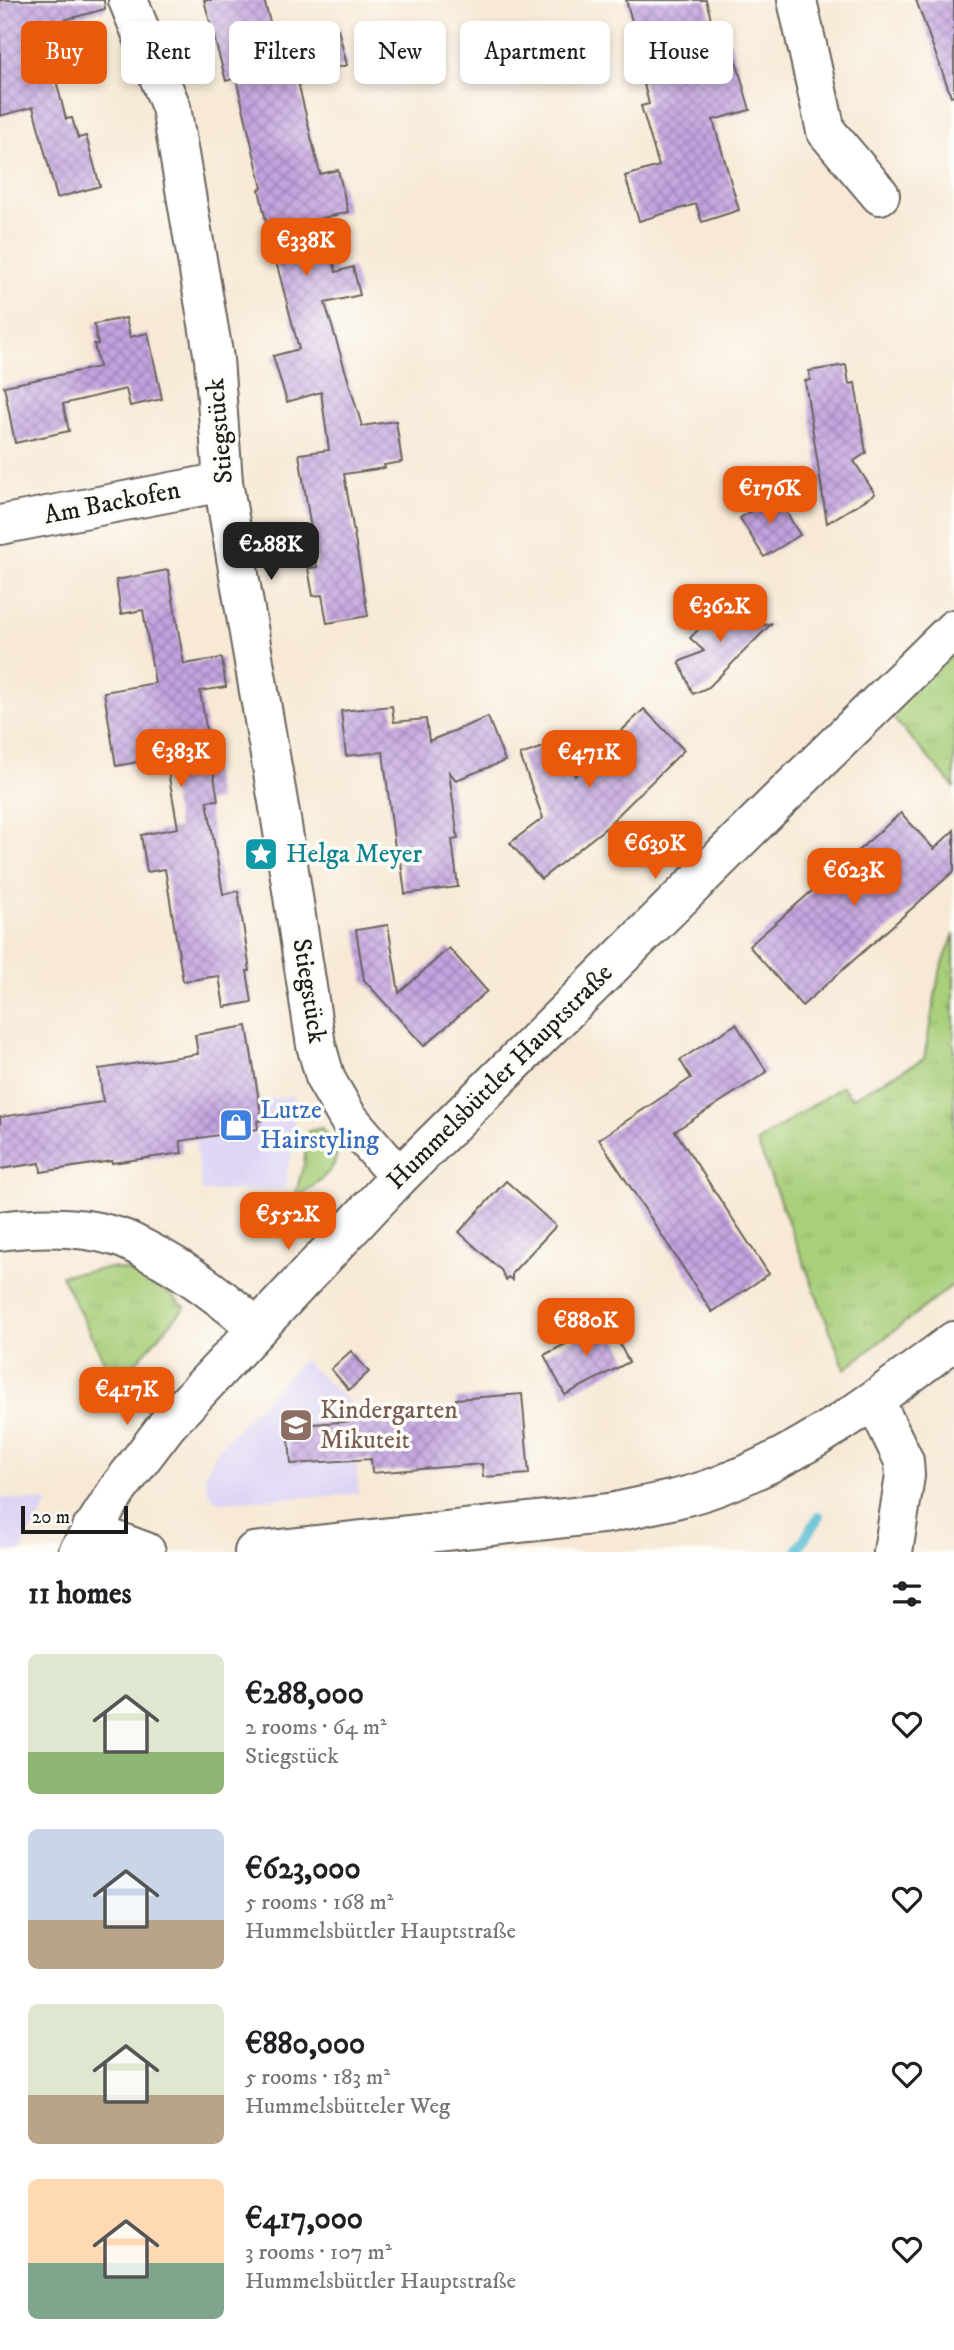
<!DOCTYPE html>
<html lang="en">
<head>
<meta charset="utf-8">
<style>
  :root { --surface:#fff; --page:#f2f2f2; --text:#202124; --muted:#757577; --accent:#ea580c }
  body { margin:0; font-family:"IM FELL DW Pica",serif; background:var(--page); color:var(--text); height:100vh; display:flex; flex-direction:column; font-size:26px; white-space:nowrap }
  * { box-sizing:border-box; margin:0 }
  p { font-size:23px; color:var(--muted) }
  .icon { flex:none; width:38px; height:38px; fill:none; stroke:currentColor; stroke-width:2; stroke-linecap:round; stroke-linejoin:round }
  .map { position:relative; height:1552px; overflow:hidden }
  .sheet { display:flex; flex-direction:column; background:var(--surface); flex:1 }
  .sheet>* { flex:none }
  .hud { position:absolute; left:21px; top:21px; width:914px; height:63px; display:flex; gap:14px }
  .scale { position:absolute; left:21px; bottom:18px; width:107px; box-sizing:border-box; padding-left:7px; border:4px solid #1c1c1c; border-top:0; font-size:19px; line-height:24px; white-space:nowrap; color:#1c1c1c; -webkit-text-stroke:5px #fdfcf7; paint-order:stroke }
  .price { position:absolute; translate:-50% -60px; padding:0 16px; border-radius:14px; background:var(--accent); color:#fff; font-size:23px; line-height:46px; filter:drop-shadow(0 2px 4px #0008) }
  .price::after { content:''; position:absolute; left:50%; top:42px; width:21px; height:16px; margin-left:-10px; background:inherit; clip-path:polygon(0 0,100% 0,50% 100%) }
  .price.active { background:#222; color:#fff }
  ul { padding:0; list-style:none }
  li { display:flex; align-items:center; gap:21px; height:175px; padding:0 28px }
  li span { display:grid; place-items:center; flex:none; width:196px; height:140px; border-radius:10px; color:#555 }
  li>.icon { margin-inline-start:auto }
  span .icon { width:84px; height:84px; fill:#fffc; stroke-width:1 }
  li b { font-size:30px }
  h2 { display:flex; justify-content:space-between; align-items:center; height:84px; padding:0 28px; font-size:30px }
  .pill { padding:0 24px; border-radius:10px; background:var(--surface); box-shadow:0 4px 10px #0003; font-size:24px; line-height:63px }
  .pill.active { background:var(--accent); color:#fff }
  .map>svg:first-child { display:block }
  .built { fill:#ded5f5 }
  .grass { fill:url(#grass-tufts); stroke:#62764b; stroke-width:2 }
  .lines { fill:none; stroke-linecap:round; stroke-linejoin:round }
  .stream { stroke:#55bcd3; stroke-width:10 }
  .building { fill:url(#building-cross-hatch) }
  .minor-casing { stroke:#69645d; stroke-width:42 }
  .tertiary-casing { stroke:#69645d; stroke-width:42 }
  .secondary-casing { stroke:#69645d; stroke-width:42 }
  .minor { stroke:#fff; stroke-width:38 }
  .tertiary { stroke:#fff; stroke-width:38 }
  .secondary { stroke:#fff; stroke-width:38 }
  .labels { text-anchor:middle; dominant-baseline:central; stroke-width:7; stroke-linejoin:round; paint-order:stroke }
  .street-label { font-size:26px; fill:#1c1c1c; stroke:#fdfcf7 }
  .culture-label { font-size:26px; fill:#0d838f; stroke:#fdfcf7; text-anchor:start }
  .shop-label { font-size:26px; fill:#366cbe; stroke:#fdfcf7; text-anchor:start }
  .education-label { font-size:26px; fill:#785e54; stroke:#fdfcf7; text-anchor:start }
</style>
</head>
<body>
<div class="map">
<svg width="954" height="1552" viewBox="0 0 954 1552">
  <defs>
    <pattern id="grass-tufts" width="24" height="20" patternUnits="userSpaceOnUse" patternTransform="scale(1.75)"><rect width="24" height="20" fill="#a9cf7a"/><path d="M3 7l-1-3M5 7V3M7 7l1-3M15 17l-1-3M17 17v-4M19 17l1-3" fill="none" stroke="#91b169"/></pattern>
    <pattern id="building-cross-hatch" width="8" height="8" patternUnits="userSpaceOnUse" patternTransform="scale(1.75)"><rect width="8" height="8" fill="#c3a3e0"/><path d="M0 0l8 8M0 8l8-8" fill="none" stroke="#9e84b5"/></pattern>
  </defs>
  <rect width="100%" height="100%" fill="#fdfcf7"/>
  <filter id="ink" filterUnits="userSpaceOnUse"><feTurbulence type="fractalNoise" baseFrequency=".0143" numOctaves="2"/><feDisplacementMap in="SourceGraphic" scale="14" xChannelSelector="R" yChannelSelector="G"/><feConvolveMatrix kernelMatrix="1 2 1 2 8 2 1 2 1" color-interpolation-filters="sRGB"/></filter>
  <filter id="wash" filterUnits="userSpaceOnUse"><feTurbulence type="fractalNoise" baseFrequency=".00686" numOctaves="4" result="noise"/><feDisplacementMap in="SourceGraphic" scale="28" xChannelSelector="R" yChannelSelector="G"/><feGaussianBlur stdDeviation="1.57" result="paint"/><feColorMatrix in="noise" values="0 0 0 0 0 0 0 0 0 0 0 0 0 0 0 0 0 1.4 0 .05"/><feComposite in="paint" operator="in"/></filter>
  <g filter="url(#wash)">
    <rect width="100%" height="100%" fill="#f7e9d5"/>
    <g class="built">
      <path d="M294 1095V1137L285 1188 202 1192 191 1112Z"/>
      <path d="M303 1360 350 1403 359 1494 218 1502 208 1492 204 1476 219 1447Z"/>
      <path d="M0 1498 49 1502 20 1552H0Z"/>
    </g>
    <g class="grass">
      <path d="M954 643V787L886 710Z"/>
      <path d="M954 934V1284L845 1369 757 1142 842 1086 852 1098 924 1059 939 974Z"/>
      <path d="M322 1128C326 1135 332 1141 335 1148 343 1168 313 1185 300 1196L296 1192 304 1163 308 1131Z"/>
      <path d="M111 1268C144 1271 160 1287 185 1307L116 1385 61 1275Z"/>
    </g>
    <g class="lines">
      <path class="stream" d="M796 1552 819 1516"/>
    </g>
    <g id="blocks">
      <g class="building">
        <path d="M0 0H104L105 9 42 26 66 119 72 118 78 138 86 136 100 186 57 198 33 107 0 116Z"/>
        <path d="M204 0H264L276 44 338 29 347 65 297 78 320 174 338 170 348 212 323 218 336 272 353 267 360 295 325 303 362 426 396 421 402 462 384 465 385 468 344 474 368 616 327 623 322 595 313 596 308 568 317 567 299 454 329 450 321 392 287 402 273 356 299 349 268 231 259 189 262 188 236 78 226 81Z"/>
        <path d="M626 0H706L718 46 731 43 750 110 713 120 739 210 702 222 696 204 639 221 625 176 659 166 641 106 649 104 640 69 645 67Z"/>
        <path d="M916 0H954V95L951 96Z"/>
        <path d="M126 318 130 337 148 333 162 399 130 406 126 389 63 404 69 431 15 443 4 386 99 367 94 344H98L94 324Z"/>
        <path d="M846 365 849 384 855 383 866 453 854 461 875 494 827 523 805 381 810 380 809 371Z"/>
        <path d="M776 495 800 535 764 557 740 518Z"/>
        <path d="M168 570 184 664 222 658 226 687 200 691 218 800 207 801 223 894 238 891 250 971H247L252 1002 224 1007 219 976 183 981 165 869 147 872 141 835 178 828 166 760 165 757 116 766 104 692 155 683 143 610 121 614 116 580Z"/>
        <path d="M731 596 762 626 772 623 709 687 693 694 679 662 704 651 690 638Z"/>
        <path d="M392 706 394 722 426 719 429 741 488 717 505 761 456 780 449 772 458 839 452 840 458 887 405 894 401 863 397 864 383 752 346 756 341 711Z"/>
        <path d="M644 709 684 750 611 822 612 823 541 879 510 843 543 818 520 755 564 740 575 776Z"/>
        <path d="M901 813 934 849 954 830V871L802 1006 749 946Z"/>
        <path d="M388 925 399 993 449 948 487 991 424 1046 364 980 356 930Z"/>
        <path d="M736 1024 767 1072 675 1131 769 1274 712 1312 599 1139 691 1078 680 1060Z"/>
        <path d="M247 1026 262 1120 257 1121 258 1129 180 1141 182 1153 112 1163V1161L41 1172 40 1163 0 1169V1117L103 1102 99 1069 198 1054 195 1035Z"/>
        <path d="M506 1181 556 1226 512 1273V1280L508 1277 506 1280 501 1270 459 1232Z"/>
        <path d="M608 1322 629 1362 565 1395 544 1355Z"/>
        <path d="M351 1351 369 1372 349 1390 331 1369Z"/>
        <path d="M522 1394 529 1474 483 1477 482 1464 372 1473 371 1459 291 1464 288 1426 457 1413 456 1399Z"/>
      </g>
    </g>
  </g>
  <g filter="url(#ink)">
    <use href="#blocks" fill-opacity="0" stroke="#69645d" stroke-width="2"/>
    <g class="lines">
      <g class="minor-casing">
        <g id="minor">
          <path d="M128 0 171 107 214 359 223 482 281 819 316 1045 326 1080 348 1118 399 1177"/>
          <path d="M797 0 826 131 880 195"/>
          <path d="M0 525 223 482"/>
          <path d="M0 1231C38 1226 80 1225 118 1237 133 1242 147 1251 161 1258 198 1279 226 1301 257 1328"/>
          <path d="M875 1401 904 1461 905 1476 893 1552"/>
        </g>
      </g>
      <g class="tertiary-casing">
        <g id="tertiary">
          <path d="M90 1531 146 1552"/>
          <path d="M254 1552 610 1513C646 1505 684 1499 718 1486 806 1453 880 1397 954 1341"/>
        </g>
      </g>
      <g class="secondary-casing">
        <path id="secondary" d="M78 1552 119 1488 167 1425 399 1177 776 803 954 629"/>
      </g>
      <use href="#minor" class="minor"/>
      <use href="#tertiary" class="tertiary"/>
      <use href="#secondary" class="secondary"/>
    </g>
  </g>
  <defs>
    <g id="sight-square" transform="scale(1.75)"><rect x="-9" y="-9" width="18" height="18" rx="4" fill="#0f9aa8" stroke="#fdfcf7"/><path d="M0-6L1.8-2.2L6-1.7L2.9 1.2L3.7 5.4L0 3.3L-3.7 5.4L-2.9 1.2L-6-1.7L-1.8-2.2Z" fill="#fff"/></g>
    <g id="shop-square" transform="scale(1.75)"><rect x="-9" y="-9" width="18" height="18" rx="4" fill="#3f7fe0" stroke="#fdfcf7"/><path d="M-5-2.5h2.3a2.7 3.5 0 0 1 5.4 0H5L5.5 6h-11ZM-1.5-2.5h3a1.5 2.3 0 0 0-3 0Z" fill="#fff"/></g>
    <g id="school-square" transform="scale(1.75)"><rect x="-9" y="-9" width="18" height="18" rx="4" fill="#8d6e63" stroke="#fdfcf7"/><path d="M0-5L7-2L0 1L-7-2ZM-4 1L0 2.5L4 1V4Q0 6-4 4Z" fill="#fff"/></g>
  </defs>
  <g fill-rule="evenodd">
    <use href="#sight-square" x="261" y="854"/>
    <use href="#shop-square" x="236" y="1125"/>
    <use href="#school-square" x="296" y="1425"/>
  </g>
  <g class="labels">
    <g class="street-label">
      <text transform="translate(220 431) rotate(-95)">Stiegstück</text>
      <text transform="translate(112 503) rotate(-11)">Am Backofen</text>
      <text transform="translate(309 991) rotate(81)">Stiegstück</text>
      <text transform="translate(500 1077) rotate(-45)">Hummelsbüttler Hauptstraße</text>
    </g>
    <g class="culture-label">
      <text x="286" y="854">Helga Meyer</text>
    </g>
    <g class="shop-label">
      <text x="260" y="1110">Lutze<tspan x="260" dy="30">Hairstyling</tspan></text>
    </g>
    <g class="education-label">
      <text x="320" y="1410">Kindergarten<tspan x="320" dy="30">Mikuteit</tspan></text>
    </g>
  </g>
</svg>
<div class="scale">20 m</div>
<b class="price" style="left:306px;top:278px">€338K</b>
<b class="price" style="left:770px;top:526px">€176K</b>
<b class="price active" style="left:271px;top:582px">€288K</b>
<b class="price" style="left:720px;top:644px">€362K</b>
<b class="price" style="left:181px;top:789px">€383K</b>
<b class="price" style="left:589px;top:790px">€471K</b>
<b class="price" style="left:655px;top:881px">€639K</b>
<b class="price" style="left:854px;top:908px">€623K</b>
<b class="price" style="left:288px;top:1252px">€552K</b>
<b class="price" style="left:586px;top:1358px">€880K</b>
<b class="price" style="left:127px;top:1427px">€417K</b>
<div class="hud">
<a class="pill active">Buy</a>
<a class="pill">Rent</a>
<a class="pill">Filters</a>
<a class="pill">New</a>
<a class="pill">Apartment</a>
<a class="pill">House</a>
</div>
</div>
<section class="sheet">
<h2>11 homes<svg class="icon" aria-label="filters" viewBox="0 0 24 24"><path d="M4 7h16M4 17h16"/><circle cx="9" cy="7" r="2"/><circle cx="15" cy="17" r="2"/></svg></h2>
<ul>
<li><span style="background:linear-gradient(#dfe7d0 70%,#8fb573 0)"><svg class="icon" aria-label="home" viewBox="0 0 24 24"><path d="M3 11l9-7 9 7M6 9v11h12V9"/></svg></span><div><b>€288,000</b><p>2 rooms · 64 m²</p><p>Stiegstück</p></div><svg class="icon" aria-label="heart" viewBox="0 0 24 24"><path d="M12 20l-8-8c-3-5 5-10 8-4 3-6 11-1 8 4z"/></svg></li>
<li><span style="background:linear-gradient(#c9d6e8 65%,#b9a48a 0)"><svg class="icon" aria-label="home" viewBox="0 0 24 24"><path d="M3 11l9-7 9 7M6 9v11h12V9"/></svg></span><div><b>€623,000</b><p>5 rooms · 168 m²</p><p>Hummelsbüttler Hauptstraße</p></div><svg class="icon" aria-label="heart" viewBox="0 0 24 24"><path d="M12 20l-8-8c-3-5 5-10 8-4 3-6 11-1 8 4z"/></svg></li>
<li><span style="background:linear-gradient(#dfe7d0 65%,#b9a48a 0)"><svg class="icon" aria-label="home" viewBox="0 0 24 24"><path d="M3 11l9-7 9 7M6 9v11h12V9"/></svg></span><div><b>€880,000</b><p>5 rooms · 183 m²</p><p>Hummelsbütteler Weg</p></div><svg class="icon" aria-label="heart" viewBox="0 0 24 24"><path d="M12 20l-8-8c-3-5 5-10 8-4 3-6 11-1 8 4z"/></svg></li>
<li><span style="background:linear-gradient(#ffd9b3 60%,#7fa58c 0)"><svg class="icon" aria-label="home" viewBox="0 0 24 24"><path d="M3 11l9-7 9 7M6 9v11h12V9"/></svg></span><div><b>€417,000</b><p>3 rooms · 107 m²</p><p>Hummelsbüttler Hauptstraße</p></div><svg class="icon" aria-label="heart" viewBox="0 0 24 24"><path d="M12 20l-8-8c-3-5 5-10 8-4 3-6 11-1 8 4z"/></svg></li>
</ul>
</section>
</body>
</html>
